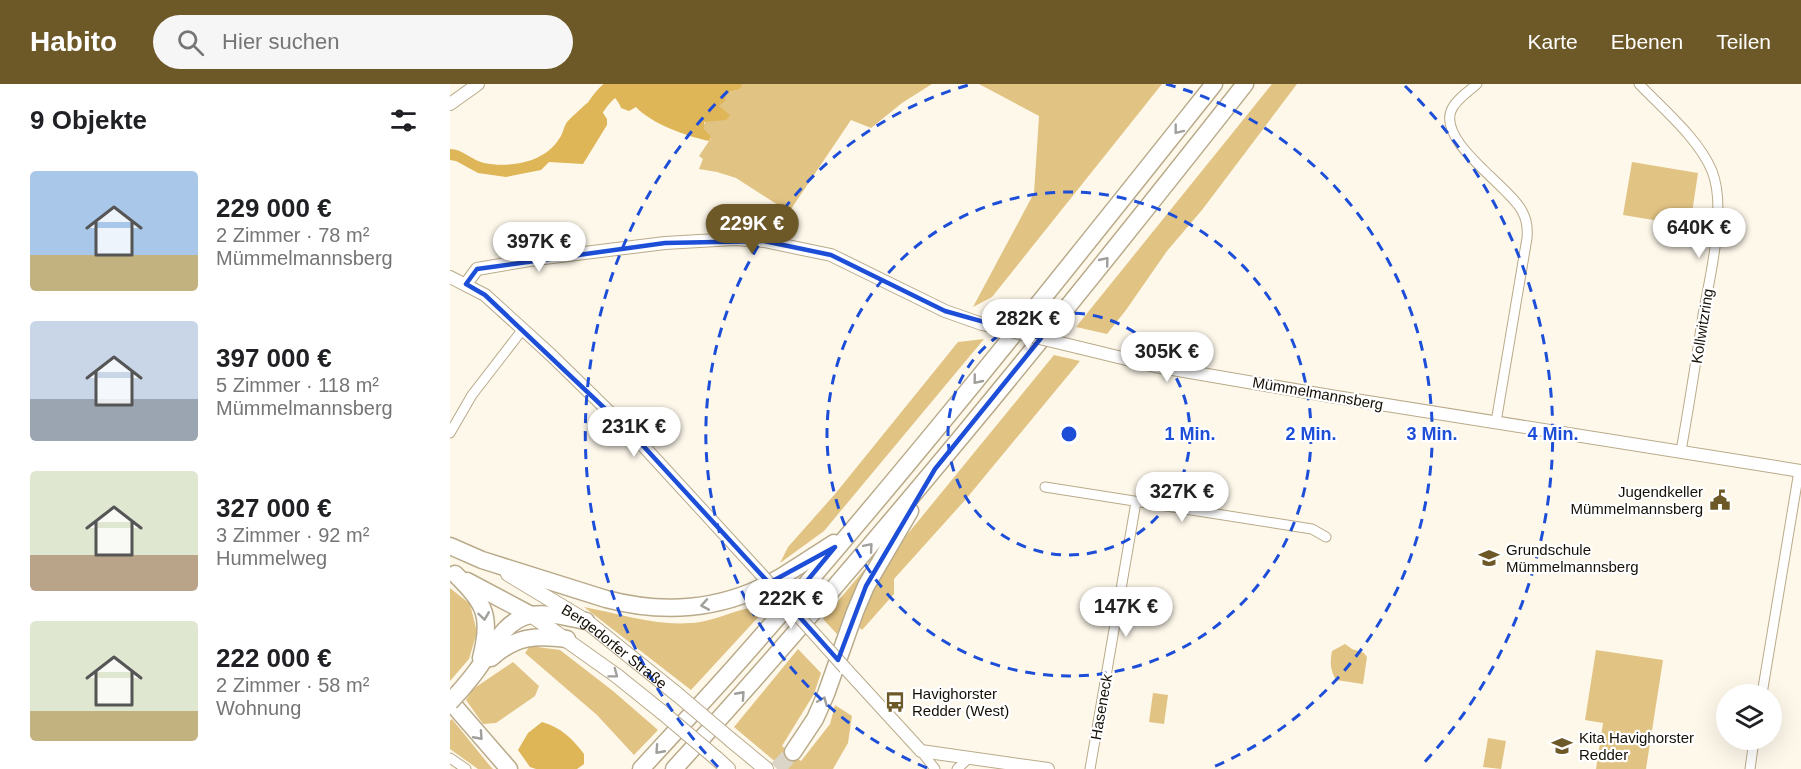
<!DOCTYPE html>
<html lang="de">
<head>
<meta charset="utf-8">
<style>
  :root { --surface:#fff; --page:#f6f6f6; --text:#202124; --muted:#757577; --accent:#6d5827 }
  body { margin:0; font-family:Arial,sans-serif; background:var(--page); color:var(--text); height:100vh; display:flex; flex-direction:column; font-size:22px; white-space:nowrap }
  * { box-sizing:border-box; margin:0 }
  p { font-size:20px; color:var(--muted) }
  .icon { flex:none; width:33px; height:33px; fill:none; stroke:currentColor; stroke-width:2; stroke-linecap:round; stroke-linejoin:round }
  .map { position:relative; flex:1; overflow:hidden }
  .panel { display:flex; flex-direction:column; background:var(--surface); width:450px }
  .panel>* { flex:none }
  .tools { position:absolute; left:1266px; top:600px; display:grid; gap:12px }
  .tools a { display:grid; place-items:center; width:66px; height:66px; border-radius:50%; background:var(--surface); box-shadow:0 6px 24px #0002; font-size:30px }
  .price { position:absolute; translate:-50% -51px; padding:0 14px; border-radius:21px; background:#fff; color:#222; font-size:20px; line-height:39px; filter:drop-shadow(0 2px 3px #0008) }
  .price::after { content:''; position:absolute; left:50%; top:36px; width:18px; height:14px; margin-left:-9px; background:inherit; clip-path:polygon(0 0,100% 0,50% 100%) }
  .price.on { background:var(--accent); color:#fff }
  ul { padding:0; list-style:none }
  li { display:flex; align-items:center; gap:18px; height:150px; padding:0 30px }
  li span { display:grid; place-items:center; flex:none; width:168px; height:120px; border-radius:6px; color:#555 }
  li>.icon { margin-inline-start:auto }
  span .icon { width:72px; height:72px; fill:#fffc; stroke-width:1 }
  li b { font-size:26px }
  h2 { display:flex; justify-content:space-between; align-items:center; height:72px; padding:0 30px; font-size:26px }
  header { display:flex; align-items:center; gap:36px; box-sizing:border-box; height:84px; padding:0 30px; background:var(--accent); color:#fff }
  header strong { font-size:28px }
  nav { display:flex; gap:33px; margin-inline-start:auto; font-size:21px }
  .search { width:420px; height:54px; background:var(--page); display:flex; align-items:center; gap:15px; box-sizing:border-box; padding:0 21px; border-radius:33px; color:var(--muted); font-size:22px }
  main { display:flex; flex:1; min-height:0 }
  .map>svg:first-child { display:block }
  .green { fill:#e1c383 }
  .water { fill:#deb557 }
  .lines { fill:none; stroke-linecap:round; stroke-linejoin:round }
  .river { stroke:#deb557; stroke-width:18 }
  .highway-tunnel { stroke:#dbd5c8; stroke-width:16; stroke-dasharray:16 8; stroke-linecap:butt }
  .street-casing { stroke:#b9aa8a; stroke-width:11 }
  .secondary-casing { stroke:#b9aa8a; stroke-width:14 }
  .primary-casing { stroke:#b9aa8a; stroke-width:16 }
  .highway-casing { stroke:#b9aa8a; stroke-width:19 }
  .street { stroke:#fff; stroke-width:9 }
  .secondary { stroke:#fff; stroke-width:12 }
  .primary { stroke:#fff; stroke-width:14 }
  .highway { stroke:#fff; stroke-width:16 }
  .secondary-bridge-casing { stroke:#b9aa8a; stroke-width:14; stroke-linecap:butt }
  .primary-bridge-casing { stroke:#b9aa8a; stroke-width:16; stroke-linecap:butt }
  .highway-bridge-casing { stroke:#b9aa8a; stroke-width:19; stroke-linecap:butt }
  .secondary-bridge { stroke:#fff; stroke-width:12 }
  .primary-bridge { stroke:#fff; stroke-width:14 }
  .highway-bridge { stroke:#fff; stroke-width:16 }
  .oneway { stroke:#a19f9b }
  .marked { fill:none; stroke:#1d4ed8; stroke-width:4.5; stroke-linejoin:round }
  .ring { fill:none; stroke:#1d4ed8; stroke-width:3; stroke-dasharray:10 8 }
  .labels { text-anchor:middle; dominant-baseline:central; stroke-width:4.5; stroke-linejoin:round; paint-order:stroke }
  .street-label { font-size:15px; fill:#150f05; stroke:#fff }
  .poi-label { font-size:15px; fill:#150f05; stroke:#fff; text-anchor:start }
  .centre { fill:#1d4ed8; stroke:#fff; stroke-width:3 }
  .ring-label { font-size:18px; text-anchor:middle; font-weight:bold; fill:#1d4ed8; stroke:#fff; stroke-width:4.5; stroke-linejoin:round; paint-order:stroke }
</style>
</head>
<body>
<header>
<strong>Habito</strong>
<div class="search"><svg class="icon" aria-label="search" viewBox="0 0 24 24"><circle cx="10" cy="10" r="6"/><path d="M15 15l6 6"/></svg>Hier suchen</div>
<nav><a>Karte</a><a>Ebenen</a><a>Teilen</a></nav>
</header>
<main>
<section class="panel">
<h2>9 Objekte<svg class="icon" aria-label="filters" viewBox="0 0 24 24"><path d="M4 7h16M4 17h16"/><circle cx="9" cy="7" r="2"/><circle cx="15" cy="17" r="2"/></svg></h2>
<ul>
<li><span style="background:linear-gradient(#a9c7e8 70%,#c2b280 0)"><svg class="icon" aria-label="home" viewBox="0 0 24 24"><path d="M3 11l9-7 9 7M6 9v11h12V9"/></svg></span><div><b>229 000 €</b><p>2 Zimmer · 78 m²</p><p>Mümmelmannsberg</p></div></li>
<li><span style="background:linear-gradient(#c9d6e8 65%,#9aa5b1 0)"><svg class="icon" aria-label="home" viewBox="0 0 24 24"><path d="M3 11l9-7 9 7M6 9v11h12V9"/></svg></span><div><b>397 000 €</b><p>5 Zimmer · 118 m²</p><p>Mümmelmannsberg</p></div></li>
<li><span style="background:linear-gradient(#dfe7d0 70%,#b9a48a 0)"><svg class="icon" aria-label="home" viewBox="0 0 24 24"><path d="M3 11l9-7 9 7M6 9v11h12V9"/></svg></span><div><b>327 000 €</b><p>3 Zimmer · 92 m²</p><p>Hummelweg</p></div></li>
<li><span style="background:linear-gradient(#dfe7d0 75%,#c2b280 0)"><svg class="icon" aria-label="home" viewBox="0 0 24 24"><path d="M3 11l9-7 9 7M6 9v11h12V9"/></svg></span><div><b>222 000 €</b><p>2 Zimmer · 58 m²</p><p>Wohnung</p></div></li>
</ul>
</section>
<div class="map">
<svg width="1351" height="685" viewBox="0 0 1351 685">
  <rect width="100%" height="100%" fill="#fef8eb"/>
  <g class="green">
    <path d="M293 0H482L452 19 421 44 401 36 339 128 286 94 267 88 249 85 253 75 249 72 261 54 253 45C254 34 269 20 276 9L290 5Z"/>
    <path d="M529 0H712L542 213 523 223 584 109 589 32Z"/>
    <path d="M822 0H847L752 126 717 167 676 226 657 250 626 243Z"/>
    <path d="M1182 78 1248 89 1240 142 1173 131Z"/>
    <path d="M534 255 374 447 330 479 338 463 385 410 508 258Z"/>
    <path d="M604 271 630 277 516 415 444 495V510L412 546 407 541 427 497 456 452Z"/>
    <path d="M414 486V489L387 550 373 535Z"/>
    <path d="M0 504 20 520 27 548 19 575 0 597Z"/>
    <path d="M134 523C172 530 211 544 250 538 269 535 285 526 304 523L312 529 241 606Z"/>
    <path d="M895 560 902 565 914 569 917 573 913 600 886 596C880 586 880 578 882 567Z"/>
    <path d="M80 562 110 566 163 607 208 646 184 671 147 631 75 569Z"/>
    <path d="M348 565 371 589 364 610 332 662 351 677 380 640 385 621 402 632 398 659 383 685H334L284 643Z"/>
    <path d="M1146 566 1213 576 1196 685H1146L1153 639 1135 636Z"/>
    <path d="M63 578 89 602 85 612 46 639 33 640 16 616 23 605Z"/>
    <path d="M703 609 718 611 714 640 699 638Z"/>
    <path d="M2 635 40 682 43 685H28L0 665V637Z"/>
    <path d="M1038 654 1056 657 1051 685 1033 683Z"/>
  </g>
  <g class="water">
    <path d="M158 0H293L290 5 276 9 275 17 269 22 280 31 276 36 254 38V45L261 53 259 57C236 52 202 40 186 23L179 27 171 24C168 15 161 11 157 1Z"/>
    <path d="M137 19 142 21 145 19 147 20 157 35V41L133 80 99 78 91 86 56 93 28 89 6 77 0 76V65C13 65 21 76 34 79 59 84 94 79 109 55 113 50 113 44 117 38 123 31 131 25 137 19Z"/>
    <path d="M92 638C110 643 123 655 134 670V680L127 685H86L80 683 68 666 78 649Z"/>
  </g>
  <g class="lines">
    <path class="river" d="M135 40C145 24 153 8 170 0"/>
    <path class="highway-tunnel" d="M327 685 343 668"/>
    <g class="street-casing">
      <g id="street">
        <path d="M1027 0C1018 8 1005 16 1001 27 989 59 1059 102 1072 127 1077 136 1078 144 1077 154L1046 338"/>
        <path d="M1189 0C1213 25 1249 55 1262 87 1277 124 1260 192 1253 231 1246 277 1239 322 1231 367"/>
        <path d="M0 349 22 311 73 245"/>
        <path d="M595 403 862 445 876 453"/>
        <path d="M1312 610 1349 387"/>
        <path d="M471 667 485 685"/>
        <path d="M0 674 16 685"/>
        <path d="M507 685 519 674"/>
        <path d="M640 685 686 418"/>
        <path d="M1300 685 1304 656"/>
      </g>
    </g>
    <g class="secondary-casing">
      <g id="secondary">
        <path d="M0 20 28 0"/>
        <path d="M0 193 35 211 101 271 186 354 309 488"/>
        <path d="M16 200 27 185 86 175 215 159 284 155 314 157 381 171 495 227 532 240"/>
        <path d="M631 264 705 282 880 312 1351 387"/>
        <path d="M395 584 471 667 598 685"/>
      </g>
    </g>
    <g class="primary-casing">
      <g id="primary">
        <path id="s1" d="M58 490 136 537 228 611"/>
        <path d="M81 531 167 592 213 629"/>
        <path d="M281 656 316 685"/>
        <path d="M266 674 278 685"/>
      </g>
    </g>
    <g class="highway-casing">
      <g id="highway">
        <path d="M0 462 32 476 156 515C205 528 254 527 301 508 330 496 357 476 384 459"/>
        <path d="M5 490C35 520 42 531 31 574"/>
        <path d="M17 497 81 531"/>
        <path d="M41 574C66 552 85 551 117 555"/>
        <path d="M10 607C16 600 22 593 27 586 42 566 53 536 81 531 99 528 119 534 136 537"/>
        <path d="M0 617 59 685"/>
        <path d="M343 668 365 635 376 610 405 528 416 502 460 427"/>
        <path d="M191 685C223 650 255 616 286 581 452 393 608 196 764 0"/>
        <path d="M224 685C424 465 611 234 795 0"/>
      </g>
    </g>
    <use href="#street" class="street"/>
    <use href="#secondary" class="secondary"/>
    <use href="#primary" class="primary"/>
    <use href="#highway" class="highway"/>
    <g class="secondary-bridge-casing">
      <g id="secondary-bridge">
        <path d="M532 240 631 264"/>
        <path d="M309 488 395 584"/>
      </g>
    </g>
    <g class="primary-bridge-casing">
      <g id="primary-bridge">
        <path d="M228 611 281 656"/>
        <path d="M213 629 266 674"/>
      </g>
    </g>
    <g class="highway-bridge-casing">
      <path id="highway-bridge" d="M0 618 10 607"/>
    </g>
    <use href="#secondary-bridge" class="secondary-bridge"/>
    <use href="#primary-bridge" class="primary-bridge"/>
    <use href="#highway-bridge" class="highway-bridge"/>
  </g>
  <defs><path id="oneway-chevron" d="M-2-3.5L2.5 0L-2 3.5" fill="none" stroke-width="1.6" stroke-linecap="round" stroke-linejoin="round" transform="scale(1.5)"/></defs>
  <g class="oneway">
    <use href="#oneway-chevron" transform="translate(728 46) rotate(128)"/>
    <use href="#oneway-chevron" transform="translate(655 177) rotate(-51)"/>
    <use href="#oneway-chevron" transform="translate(527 296) rotate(129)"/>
    <use href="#oneway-chevron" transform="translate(419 463) rotate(-49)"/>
    <use href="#oneway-chevron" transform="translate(255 521) rotate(170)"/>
    <use href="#oneway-chevron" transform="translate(34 532) rotate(82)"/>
    <use href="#oneway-chevron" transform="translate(164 590) rotate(37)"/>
    <use href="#oneway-chevron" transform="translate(291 611) rotate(-48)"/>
    <use href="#oneway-chevron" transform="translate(373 617) rotate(-67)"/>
    <use href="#oneway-chevron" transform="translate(29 652) rotate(48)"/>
    <use href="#oneway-chevron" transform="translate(209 666) rotate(132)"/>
  </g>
  <path class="marked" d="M314 157 381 171 495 227 591 254 485 385 416 502 388 576 338 520 385 463 319 499 186 354 35 211 16 200 27 185 215 159Z"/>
  <g class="ring">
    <circle cx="619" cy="350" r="121"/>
    <circle cx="619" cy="350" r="242"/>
    <path d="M477 684A363 363 0 0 1 522 0M716 0A363 363 0 0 1 761 684"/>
    <path d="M268 683A484 484 0 0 1 283 2M955 2A484 484 0 0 1 970 683"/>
  </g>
  <defs>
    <g id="civic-bare" transform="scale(1.62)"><path d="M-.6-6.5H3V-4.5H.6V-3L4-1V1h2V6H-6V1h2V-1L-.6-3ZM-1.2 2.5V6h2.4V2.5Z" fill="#6d5827" stroke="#fff" stroke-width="2.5" paint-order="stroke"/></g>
    <g id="school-bare" transform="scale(1.62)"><path d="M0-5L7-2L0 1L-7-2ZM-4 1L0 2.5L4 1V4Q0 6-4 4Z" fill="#6d5827" stroke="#fff" stroke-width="2.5" paint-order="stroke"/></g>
    <g id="bus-bare" transform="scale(1.62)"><path d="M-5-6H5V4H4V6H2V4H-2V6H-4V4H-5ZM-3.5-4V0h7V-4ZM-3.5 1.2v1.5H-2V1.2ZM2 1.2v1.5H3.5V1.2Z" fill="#6d5827" stroke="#fff" stroke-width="2.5" paint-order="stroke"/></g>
  </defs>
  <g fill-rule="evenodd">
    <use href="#civic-bare" x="1270" y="416"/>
    <use href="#school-bare" x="1039" y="474"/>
    <use href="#bus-bare" x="445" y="618"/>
    <use href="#school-bare" x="1112" y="662"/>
  </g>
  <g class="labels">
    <g class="street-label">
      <text transform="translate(1252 242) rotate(-81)">Kollwitzring</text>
      <text transform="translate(868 309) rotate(10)">Mümmelmannsberg</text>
      <text stroke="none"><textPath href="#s1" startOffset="129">Bergedorfer Straße</textPath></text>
      <text transform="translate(651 623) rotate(-80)">Haseneck</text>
    </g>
    <g class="poi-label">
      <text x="1253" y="407" text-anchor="end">Jugendkeller<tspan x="1253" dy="17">Mümmelmannsberg</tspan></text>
      <text x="1056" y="465">Grundschule<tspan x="1056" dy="17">Mümmelmannsberg</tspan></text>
      <text x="462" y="609">Havighorster<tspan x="462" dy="17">Redder (West)</tspan></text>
      <text x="1129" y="653">Kita Havighorster<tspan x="1129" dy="17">Redder</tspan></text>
    </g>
  </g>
  <circle cx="619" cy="350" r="9" class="centre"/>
  <g class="ring-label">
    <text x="740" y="356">1 Min.</text>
    <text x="861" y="356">2 Min.</text>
    <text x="982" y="356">3 Min.</text>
    <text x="1103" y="356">4 Min.</text>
  </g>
</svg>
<div class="tools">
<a><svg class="icon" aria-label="layers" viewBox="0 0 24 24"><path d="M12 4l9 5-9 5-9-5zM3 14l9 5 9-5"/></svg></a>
</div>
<b class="price on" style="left:302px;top:171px">229K €</b>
<b class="price" style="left:1249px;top:175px">640K €</b>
<b class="price" style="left:89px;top:189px">397K €</b>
<b class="price" style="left:578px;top:266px">282K €</b>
<b class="price" style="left:717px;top:299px">305K €</b>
<b class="price" style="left:184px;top:374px">231K €</b>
<b class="price" style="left:732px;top:439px">327K €</b>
<b class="price" style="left:341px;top:546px">222K €</b>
<b class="price" style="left:676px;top:554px">147K €</b>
</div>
</main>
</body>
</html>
